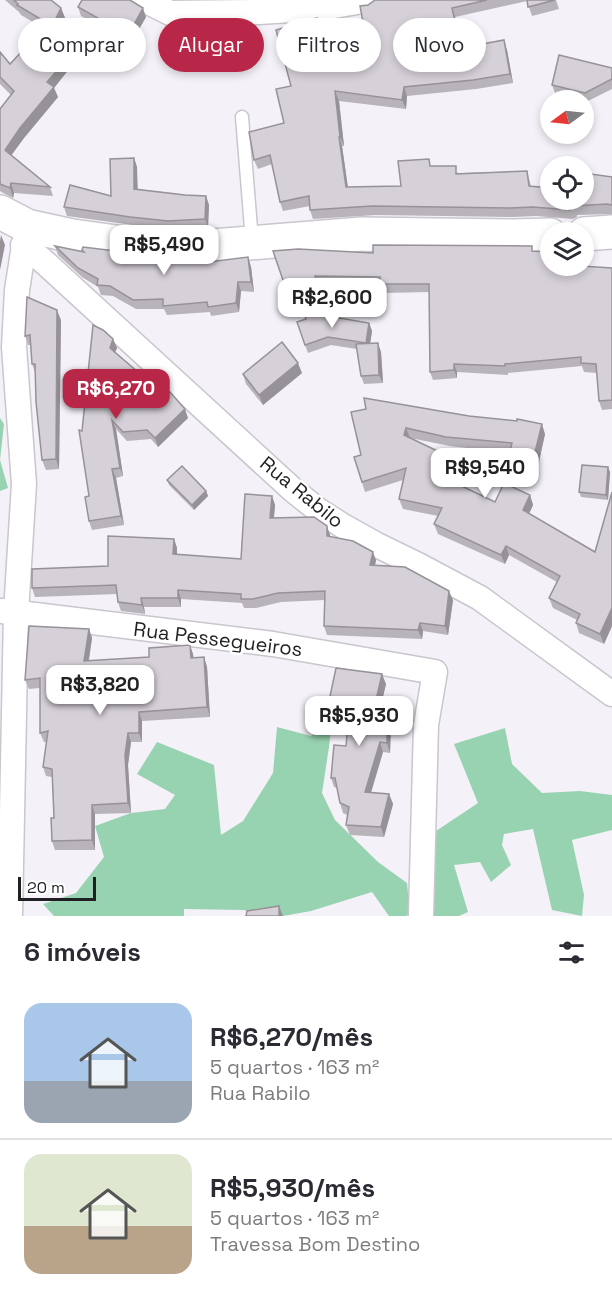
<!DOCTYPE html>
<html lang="pt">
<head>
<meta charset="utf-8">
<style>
  :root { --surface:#fff; --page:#f7f7f7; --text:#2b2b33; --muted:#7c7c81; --line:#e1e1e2; --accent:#b82747 }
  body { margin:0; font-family:"Space Grotesk",sans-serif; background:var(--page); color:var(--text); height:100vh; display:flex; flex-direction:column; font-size:22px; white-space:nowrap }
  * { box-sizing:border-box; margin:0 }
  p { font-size:20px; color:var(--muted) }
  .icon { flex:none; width:33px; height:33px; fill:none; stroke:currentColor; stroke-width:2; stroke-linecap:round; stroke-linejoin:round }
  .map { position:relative; height:916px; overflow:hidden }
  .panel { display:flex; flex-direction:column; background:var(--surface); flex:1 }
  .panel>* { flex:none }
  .banner { position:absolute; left:18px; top:18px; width:576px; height:54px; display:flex; gap:12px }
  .needle { width:39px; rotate:255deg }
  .tools { position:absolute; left:540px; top:90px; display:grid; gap:12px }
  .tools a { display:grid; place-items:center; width:54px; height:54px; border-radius:50%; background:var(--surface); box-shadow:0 3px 9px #0003; font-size:30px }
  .scale { position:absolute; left:18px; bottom:15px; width:78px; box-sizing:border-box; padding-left:6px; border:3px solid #201f22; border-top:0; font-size:16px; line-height:21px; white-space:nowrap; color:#201f22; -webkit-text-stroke:4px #fff; paint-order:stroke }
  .price { position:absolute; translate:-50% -51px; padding:0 14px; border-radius:12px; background:#fff; color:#222; font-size:20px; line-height:39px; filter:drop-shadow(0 2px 3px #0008) }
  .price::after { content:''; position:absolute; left:50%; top:36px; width:18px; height:14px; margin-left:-9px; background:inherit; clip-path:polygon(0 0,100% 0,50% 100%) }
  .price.current { background:var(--accent); color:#fff }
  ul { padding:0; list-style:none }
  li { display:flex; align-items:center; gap:18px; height:150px; padding:0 24px }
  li+li { border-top:2px solid var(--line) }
  li span { display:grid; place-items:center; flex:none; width:168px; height:120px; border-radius:18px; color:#555 }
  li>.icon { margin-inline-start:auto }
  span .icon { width:72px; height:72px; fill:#fffc; stroke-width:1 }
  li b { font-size:26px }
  h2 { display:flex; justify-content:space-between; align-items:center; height:72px; padding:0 24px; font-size:26px }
  .chip { padding:0 21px; border-radius:27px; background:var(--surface); box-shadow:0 3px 9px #0003; font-size:21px; line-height:54px }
  .chip.current { background:var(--accent); color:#fff }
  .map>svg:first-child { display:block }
  .green { fill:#98d3b1 }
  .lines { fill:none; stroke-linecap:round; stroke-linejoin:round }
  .lane-casing { stroke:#cac6cd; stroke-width:15 }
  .street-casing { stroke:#cac6cd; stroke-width:27 }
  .secondary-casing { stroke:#cac6cd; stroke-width:36 }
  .lane { stroke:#fff; stroke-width:12 }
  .street { stroke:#fff; stroke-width:24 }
  .secondary { stroke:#fff; stroke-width:33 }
  .wall { fill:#b8b4ba }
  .shaded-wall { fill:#969297 }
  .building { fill:#d6d1d8; stroke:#969297; stroke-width:1.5 }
  .labels { text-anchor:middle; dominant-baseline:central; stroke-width:5; stroke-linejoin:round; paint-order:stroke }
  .street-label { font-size:20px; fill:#201f22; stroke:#fff }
</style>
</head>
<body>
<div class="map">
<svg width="612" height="916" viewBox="0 0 612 916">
  <rect width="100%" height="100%" fill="#f4f1f8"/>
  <g class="green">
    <path d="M0 418 4 424 0 460 8 488 0 491Z"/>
    <path d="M333 711 329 747 322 793 335 820 378 862 407 883 410 914 406 916H389L372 892 311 911 283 916 243 910 184 909V916H54L43 904 76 893 104 857 95 826 131 813 165 809 175 795 137 774 157 742 214 765 221 835 243 821 273 773 277 727 311 736Z"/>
    <path d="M505 728 512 764 542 793 580 791 612 795V830L572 840 584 895 582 916 552 910 533 829 504 834 502 845 511 865 491 882 480 862 454 865 468 912 459 916H433L436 831 478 803 454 744Z"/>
  </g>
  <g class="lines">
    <g class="lane-casing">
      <path id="lane" d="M242 117 252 241"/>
    </g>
    <g class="street-casing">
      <g id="street">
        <path d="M144 0 170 13 259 12 323 8 368 0"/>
        <path d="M23 245 42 260 293 490 318 510 343 526 377 545 420 566 480 598 612 694"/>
        <path d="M2 611 273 644 435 672 426 725 421 916"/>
        <path d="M10 916 16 612 24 484 14 347 17 290 26 233"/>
      </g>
    </g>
    <g class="secondary-casing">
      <g id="secondary">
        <path d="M0 212 27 226 73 236 131 244 171 248 212 246 362 234 513 236 550 235"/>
        <path d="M584 234 612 232"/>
      </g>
    </g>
    <use href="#lane" class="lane"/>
    <use href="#street" class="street"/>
    <use href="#secondary" class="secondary"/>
  </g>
  <g class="wall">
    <path d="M5 0H51L61 8 65 18 55 35 21 15 19 12Z"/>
    <path d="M375 0H556L559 9 532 16 527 1 455 17 462 48 507 50 513 83 476 89 407 96 406 109 339 101 344 146H342L348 187 401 186 432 166 459 173 527 171 531 186 550 200 612 177V214L577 215V217L573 219 536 216 513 217 376 215 313 219 310 210V206L283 211 280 202 272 164 258 169 254 160 284 123 291 86 321 28 326 49H368V5Z"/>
    <path d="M78 7 146 17 131 43 81 16Z"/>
    <path d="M230 33 236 59 200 67 197 58Z"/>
    <path d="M0 52 10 64H73L54 88 58 97 24 138 11 155 50 187 53 196 14 193 13 198 5 194 0 191V109L11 95 0 84Z"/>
    <path d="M612 68V89L588 101 555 93 552 85Z"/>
    <path d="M134 158 137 167V189L185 195 206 196 209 205 208 227 171 229 133 225 67 216 64 207 111 196Z"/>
    <path d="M55 246 82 251V250L166 257 202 256 204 263 248 257 251 267 254 292 241 291 239 312 211 316 210 312 167 315 164 309H136L113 296 101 295 98 287 82 277 58 255Z"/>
    <path d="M273 251 373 253 534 251 584 266V263V266L612 268V409L602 410 599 401 597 373 584 372 582 366 508 373V375L457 372V378L433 380 430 372V292L383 293 381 286 318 285 319 289 298 292H287Z"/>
    <path d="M61 320 59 469 46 470 42 460 35 372 32 364 31 345H28L25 336Z"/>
    <path d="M369 323 372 331 370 343 381 352 383 383 364 384 361 376 357 349 331 345 308 353 305 345Z"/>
    <path d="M113 339 117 348 115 352 188 418 158 447 151 439 127 441 116 429 123 476 116 478 124 525 92 530 89 521V496L82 431Z"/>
    <path d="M302 373 263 405 246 384 243 374Z"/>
    <path d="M351 412 469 416 545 434 538 466 514 460 511 453 450 446 410 438 448 456 451 466 448 480 495 502 530 495 533 505 529 514 595 552 612 492V626L604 644 579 633 576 623 577 620 553 608 549 598 557 582 509 555 505 564 438 534 434 524 438 516 403 509 399 499 403 480 365 492 354 457 361 455Z"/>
    <path d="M610 472 608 500 581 497 579 492Z"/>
    <path d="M167 480 206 491 208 496 194 510 169 485Z"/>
    <path d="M272 496 275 505 274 518 330 535V536L376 560 375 566 453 600 448 635 423 631 422 639 327 635 324 626 325 600 281 602 256 608H244L242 603 181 599V607H144L145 614 121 611 118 602 117 594 35 597 32 588 108 566 174 539 177 548V554L241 559Z"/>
    <path d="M89 629 92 638 89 661 149 657 190 645 194 658 204 657 207 667 210 717 142 721V742H131L128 765 131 813 95 814V850H55L52 841 54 818 52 777 46 776 43 767 47 742H44L40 733V688L29 689 25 680Z"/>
    <path d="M386 684 379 713 387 714 391 724 390 753 383 752 371 793 389 794 393 804 384 837 350 835 346 825 347 815 343 813 340 803 337 788 334 787 331 778 346 746 349 711H333L329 701Z"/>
  </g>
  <g class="shaded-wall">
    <path d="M61 8 65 18 55 35 52 26Z"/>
    <path d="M143 8 146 17 131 43 128 35Z"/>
    <path d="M452 8 455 17 464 57 461 48Z"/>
    <path d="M226 23 230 33 236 59 233 49Z"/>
    <path d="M504 40 507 50 513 83 510 74Z"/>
    <path d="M70 55 73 64 54 88 58 97 24 138 8 160 5 150 47 82Z"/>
    <path d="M404 87 407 96 406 109 402 100Z"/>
    <path d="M335 91 339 101 344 146 340 137Z"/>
    <path d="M339 137 342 146 349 196 346 187Z"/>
    <path d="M134 158 137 167 138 197 134 189Z"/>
    <path d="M11 183 14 193 13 198 10 188Z"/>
    <path d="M206 196 209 205 208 227 205 219Z"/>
    <path d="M1 235 5 245 0 270V241Z"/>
    <path d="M248 257 251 267 254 292 251 282Z"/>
    <path d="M238 282 241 291 239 312 236 303Z"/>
    <path d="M57 310 61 320 59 469 56 459Z"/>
    <path d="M369 323 372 331 369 351 366 343Z"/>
    <path d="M113 339 117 348 113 357 110 348Z"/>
    <path d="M378 343 381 352 383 383 379 375Z"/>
    <path d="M298 363 302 373 263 405 259 395Z"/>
    <path d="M454 364 457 372V378L454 370Z"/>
    <path d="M185 409 188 418 158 447 155 438Z"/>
    <path d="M112 420 116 429 123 476 120 468Z"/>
    <path d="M542 424 545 434 538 466 534 456Z"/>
    <path d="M406 428 410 438 404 435Z"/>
    <path d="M448 456 451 466 447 487 443 477Z"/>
    <path d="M608 467 610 472 608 500 606 495Z"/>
    <path d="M112 469 116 478 124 525 121 516Z"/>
    <path d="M206 491 208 496 194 510 192 505Z"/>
    <path d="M530 495 533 505 526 520 523 510Z"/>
    <path d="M272 496 275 505 273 527 270 518Z"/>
    <path d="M327 526 330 535 331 545 327 536Z"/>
    <path d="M174 539 177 548V563L173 554Z"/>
    <path d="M506 546 509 555 505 564 501 555Z"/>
    <path d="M373 552 376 560 373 574 370 565Z"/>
    <path d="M178 590 181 599V607L178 598Z"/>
    <path d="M449 591 453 600 448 635 445 626Z"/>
    <path d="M141 598 144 607 145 614 142 605Z"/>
    <path d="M612 608V626L604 644 600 634Z"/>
    <path d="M420 623 423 631 422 639 418 630Z"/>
    <path d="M89 629 92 638 87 670 84 661Z"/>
    <path d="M190 645 193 654 194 668 191 658Z"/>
    <path d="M204 657 207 667 210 717 207 707Z"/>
    <path d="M382 674 386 684 377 723 373 713Z"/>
    <path d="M139 712 142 721V742L139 733Z"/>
    <path d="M387 714 391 724 390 753 387 743Z"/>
    <path d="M128 733 131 742 128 765 131 813 128 803 125 755Z"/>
    <path d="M380 742 383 752 368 802 365 792Z"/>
    <path d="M389 794 393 804 384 837 381 827Z"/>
    <path d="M92 805 95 814V850L92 840Z"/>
    <path d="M279 906 283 916H279Z"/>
  </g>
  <g class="building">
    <path d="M14 0H51L61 8 52 26 17 5 18 4Z"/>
    <path d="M82 0H130L143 8 128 35 78 7Z"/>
    <path d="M375 0H487L452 8 461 48 504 40 510 74 473 80 404 87 402 100 335 91 340 137H339L346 187 401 186 398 161 429 159 430 166H456V174L527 171 529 186 550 188V200H584V173L612 177V205L607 204 573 206V208L570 210 533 207 510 208 372 206 310 210 309 196 280 202 270 155 254 160 249 132 284 123 276 89 291 86 276 30 317 18 325 49H368L360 6 368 5Z"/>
    <path d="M527 0H555L528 7Z"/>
    <path d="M226 23 233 49 197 58 191 31Z"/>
    <path d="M41 31 70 55 47 82 54 87 20 128 5 150 50 187 11 183 10 188 0 184V109L14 91 0 77V52L10 64Z"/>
    <path d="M559 55 612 68V79L585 93 552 85Z"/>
    <path d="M134 158V189L185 195 206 196 205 219 168 221 130 217 64 207 70 185 111 196 110 159Z"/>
    <path d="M373 245 532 246V251L550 252V266H581L612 268V400L599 401 596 364 581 363V357L505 364V366L454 364V370L430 372 429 284H380V277L315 276 316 280 295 284 284 283 273 251 298 249 373 253Z"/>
    <path d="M55 246 84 252 82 250 83 247 166 257 202 256 201 263 248 257 251 282H238L236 303 208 307 207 302 163 306V299L133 300 110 286 97 285 98 279 78 268Z"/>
    <path d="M27 297 57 310 56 459 42 460 36 402 35 364H32L30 335 25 336Z"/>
    <path d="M304 312 369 323 366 343 328 337 305 345 297 322 306 319Z"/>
    <path d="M93 325 103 330 113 339 110 348 166 396 170 392 185 409 155 438 147 430 123 432 112 420 120 468 112 469 121 516 89 521 85 497 89 496 79 430 82 431Z"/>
    <path d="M282 342 298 363 259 395 243 374Z"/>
    <path d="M378 343 379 375 361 376 356 344Z"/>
    <path d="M364 398 469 416 517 421V419L542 424 534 456 510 451 512 443 446 437 406 428 404 435 448 456 443 477 495 502 504 483 530 495 523 510 595 552 612 492V608L600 634 576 623 580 614 549 598 560 576 506 546 501 555 434 524 442 508 399 499 406 468 362 482 354 457 361 455 351 412 366 409Z"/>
    <path d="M582 465 608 467 606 495 579 492Z"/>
    <path d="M182 466 206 491 192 505 167 480Z"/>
    <path d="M245 494 272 496 270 518 314 517 327 526V536L353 541 373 552 370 565 405 567 449 591 445 626 420 623 418 630 324 626 325 591 278 593 253 599H241V594L178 590V598H141L142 605 118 602 116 585 32 588V569L108 566V536L174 539 173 554 241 559Z"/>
    <path d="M29 626 89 629 84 661 149 657V648L190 645 191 658 204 657 207 707 139 712V733H128L125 755 128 803 92 805V840L52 841 51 818H54L52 769 43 767 48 731 40 733V678L25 680Z"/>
    <path d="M336 668 382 674 373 713 387 714V743L380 742 365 792 389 794 381 827 346 825 349 807 340 803 335 778H331L334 745 346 746 350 701H329Z"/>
    <path d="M279 906V916H246L247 911Z"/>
  </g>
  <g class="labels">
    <g class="street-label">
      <text transform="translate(302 492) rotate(39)">Rua Rabilo</text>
      <text transform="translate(218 639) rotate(7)">Rua Pessegueiros</text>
    </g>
  </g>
</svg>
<div class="tools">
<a><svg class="needle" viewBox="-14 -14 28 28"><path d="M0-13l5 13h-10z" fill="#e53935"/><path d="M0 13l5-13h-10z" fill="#7c7c81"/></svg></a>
<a><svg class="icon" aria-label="locate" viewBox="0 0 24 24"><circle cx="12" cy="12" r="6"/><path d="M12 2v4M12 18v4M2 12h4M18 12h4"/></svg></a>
<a><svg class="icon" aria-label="layers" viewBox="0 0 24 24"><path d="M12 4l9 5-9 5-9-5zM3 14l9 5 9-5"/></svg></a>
</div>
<div class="scale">20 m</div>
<b class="price" style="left:164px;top:276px">R$5,490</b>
<b class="price" style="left:332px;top:329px">R$2,600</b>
<b class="price current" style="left:116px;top:420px">R$6,270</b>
<b class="price" style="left:485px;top:499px">R$9,540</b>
<b class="price" style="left:100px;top:716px">R$3,820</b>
<b class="price" style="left:359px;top:747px">R$5,930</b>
<div class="banner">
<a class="chip">Comprar</a>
<a class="chip current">Alugar</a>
<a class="chip">Filtros</a>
<a class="chip">Novo</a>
</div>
</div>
<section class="panel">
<h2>6 imóveis<svg class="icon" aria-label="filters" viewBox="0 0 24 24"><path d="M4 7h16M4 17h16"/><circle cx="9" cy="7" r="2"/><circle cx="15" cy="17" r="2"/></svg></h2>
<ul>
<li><span style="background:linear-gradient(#a9c7e8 65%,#9aa5b1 0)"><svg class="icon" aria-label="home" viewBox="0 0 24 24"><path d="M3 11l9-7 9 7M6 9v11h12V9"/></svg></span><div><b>R$6,270/mês</b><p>5 quartos · 163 m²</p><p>Rua Rabilo</p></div></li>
<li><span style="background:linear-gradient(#dfe7d0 60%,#b9a48a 0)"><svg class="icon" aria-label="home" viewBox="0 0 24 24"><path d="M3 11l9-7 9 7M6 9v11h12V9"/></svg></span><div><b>R$5,930/mês</b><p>5 quartos · 163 m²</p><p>Travessa Bom Destino</p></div></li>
</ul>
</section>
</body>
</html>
